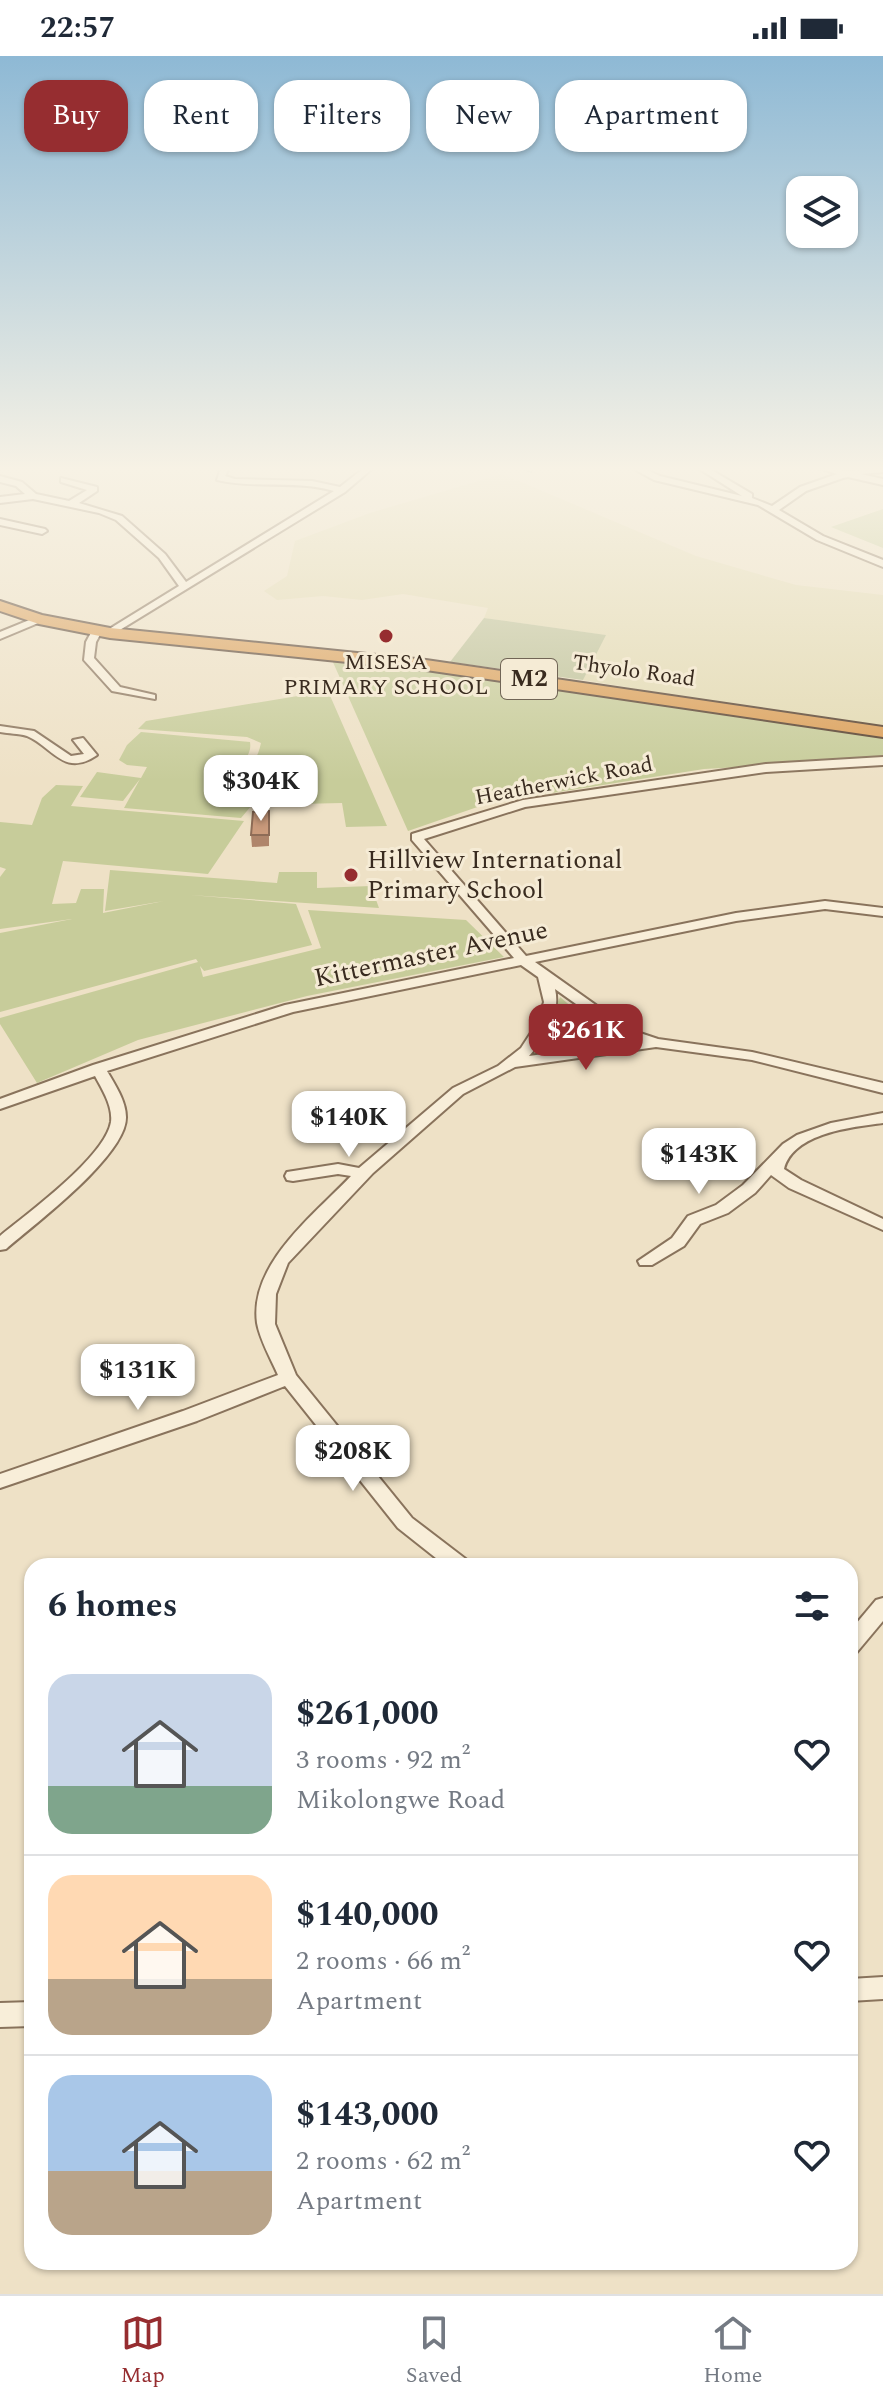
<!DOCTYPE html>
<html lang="en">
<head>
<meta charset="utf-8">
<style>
  :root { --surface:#fff; --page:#f2f2f3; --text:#1f2937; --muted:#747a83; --line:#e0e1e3; --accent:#962d30 }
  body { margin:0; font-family:Spectral,serif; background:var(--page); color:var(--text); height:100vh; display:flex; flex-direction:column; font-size:30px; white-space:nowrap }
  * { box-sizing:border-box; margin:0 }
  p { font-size:26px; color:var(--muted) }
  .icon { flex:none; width:44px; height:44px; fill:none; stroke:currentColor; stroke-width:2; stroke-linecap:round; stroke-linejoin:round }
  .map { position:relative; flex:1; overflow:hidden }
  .details { position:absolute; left:24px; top:1502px; width:834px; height:712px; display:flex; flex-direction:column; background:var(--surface); border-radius:24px; box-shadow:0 2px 6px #0004 }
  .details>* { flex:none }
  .hud { position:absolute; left:24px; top:24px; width:836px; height:72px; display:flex; gap:16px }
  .controls { position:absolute; left:786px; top:120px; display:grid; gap:16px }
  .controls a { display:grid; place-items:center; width:72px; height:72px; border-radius:16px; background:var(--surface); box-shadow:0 2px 6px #0004; font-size:40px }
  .price { position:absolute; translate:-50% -68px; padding:0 18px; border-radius:16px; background:#fff; color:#222; font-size:26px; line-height:52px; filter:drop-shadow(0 2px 4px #0008) }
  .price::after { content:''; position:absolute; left:50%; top:48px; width:24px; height:18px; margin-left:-12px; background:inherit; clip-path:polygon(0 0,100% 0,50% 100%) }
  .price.selected { background:var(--accent); color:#fff }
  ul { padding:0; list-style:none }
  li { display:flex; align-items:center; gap:24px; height:200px; padding:0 24px }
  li+li { border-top:2px solid var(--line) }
  li span { display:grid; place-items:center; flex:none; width:224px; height:160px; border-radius:24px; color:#555 }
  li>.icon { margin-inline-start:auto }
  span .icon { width:96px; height:96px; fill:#fffc; stroke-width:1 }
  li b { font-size:34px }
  h2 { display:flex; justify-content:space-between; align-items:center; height:96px; padding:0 24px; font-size:34px }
  .tag { padding:0 28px; border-radius:24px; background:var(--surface); box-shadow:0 2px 6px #0004; font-size:28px; line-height:72px }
  .tag.selected { background:var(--accent); color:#fff }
  .status { display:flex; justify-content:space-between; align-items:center; height:56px; padding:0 40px; background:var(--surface); direction:ltr }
  .status svg { height:22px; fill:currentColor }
  .menu { display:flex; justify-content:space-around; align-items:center; height:112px; border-top:2px solid var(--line); background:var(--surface); font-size:22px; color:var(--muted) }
  .menu a { display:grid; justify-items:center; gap:4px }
  .menu .selected { color:var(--accent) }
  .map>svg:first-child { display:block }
  .farmland { fill:#e3dab3 }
  .green { fill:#c7cc9a }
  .cemetery { fill:#bdc198 }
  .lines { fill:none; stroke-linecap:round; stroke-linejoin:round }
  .stream { stroke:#6e9086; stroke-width:2 }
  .minor-casing { stroke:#89735c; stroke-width:4 }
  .highway-casing { stroke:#574130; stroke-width:4 }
  .minor { fill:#f8eed9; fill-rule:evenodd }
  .highway { fill:#db9f59; fill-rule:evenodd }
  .wall { fill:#af856b }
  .building { fill:#cb9b7c; stroke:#8e6c57; stroke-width:2 }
  .poi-dot { fill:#962d30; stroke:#f5ebd5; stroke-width:3 }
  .labels { text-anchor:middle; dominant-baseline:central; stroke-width:6; stroke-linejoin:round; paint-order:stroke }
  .far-poi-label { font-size:22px; fill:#392b1f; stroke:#f5ebd5 }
  .far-street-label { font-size:22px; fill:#392b1f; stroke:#f5ebd5 }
  .shield { fill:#f5ebd5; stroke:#716556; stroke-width:2 }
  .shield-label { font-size:24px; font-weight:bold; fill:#392b1f }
  .poi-label { font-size:26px; fill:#392b1f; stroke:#f5ebd5; text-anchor:start }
  .street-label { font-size:26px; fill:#392b1f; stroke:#f5ebd5 }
</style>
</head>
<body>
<div class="status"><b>22:57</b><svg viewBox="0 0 49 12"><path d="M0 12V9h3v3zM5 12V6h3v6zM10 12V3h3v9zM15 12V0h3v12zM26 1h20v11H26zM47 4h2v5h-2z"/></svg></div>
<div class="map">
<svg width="883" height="2238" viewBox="0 0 883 2238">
  <rect width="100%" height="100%" fill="#eee1c6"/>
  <path class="farmland" d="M502 418 696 500 796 529 883 539V673L583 624 605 579 484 562 488 552 403 538 362 544 323 540 277 544 264 535 287 520 295 485 370 457Z"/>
  <g class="green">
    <path d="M883 453V492L831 471Z"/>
    <path d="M332 604 430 614 883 681V703L704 713 489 747 408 775Z"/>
    <path d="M328 635 387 770 346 771 342 747 252 749 241 762 124 752 140 723 123 745 80 741 97 716 141 722 147 711 127 709 119 704 127 689 141 676 250 686C253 705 232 714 218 718 243 720 256 711 261 687L247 681 138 673 146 665Z"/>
    <path d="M56 729 83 730 71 750 244 765 208 818 63 805 52 848 76 847 81 833H104L103 857 164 845 105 855 110 814 277 827 279 816H317V832L371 830 379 852 190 839 296 848 312 889 204 915 200 910 203 921 321 892 308 854 466 864 504 901 307 940 138 984 37 1027 0 968V962L198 906 196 903 0 956V877L72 863 0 873V821L6 813 0 811V766L32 769 42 742Z"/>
    <path d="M560 941 599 974 626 982 571 986 526 1003 542 985Z"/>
  </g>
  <path class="cemetery" d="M484 562 606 579 583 624 450 606Z"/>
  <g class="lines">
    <path class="stream" d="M522 412 531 416"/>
    <g class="minor-casing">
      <g id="minor">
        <path d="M221 412H229L225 420 235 423 312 425 340 431 364 412H373L345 436 110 580 106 579V575L179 530 159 502 116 464 99 457 33 443 0 447V441L25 438 16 430 0 426V420L22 426 36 438 69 445 87 434 61 426V422L97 431V435L79 447 122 460 165 498 186 526 334 435C296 424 256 433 217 424Z"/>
        <path d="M632 412H643L660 420 742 440 698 412H708L752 438V442L772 450 800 431 837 418 819 412 848 415 883 412V416L861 418 883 423V429L848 421 843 422 806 435 779 454 823 480 883 504V511L817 484 758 449 654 424Z"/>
        <path d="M0 463 45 473 47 475 42 478 0 469Z"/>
        <path d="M39 560 44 563 43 565 0 583V576Z"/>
        <path d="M93 573 102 575 96 586 94 602 120 631 155 639V643L112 635 84 604 86 586Z"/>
        <path d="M0 670 34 675 71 700 84 698 73 684 83 682 97 699C64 722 53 691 27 680 18 677 9 678 0 676Z"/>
        <path d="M883 701V709L766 716 525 751 424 783 526 900 736 857 825 845 883 852V860L825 853 736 865 535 906 631 974 658 983 752 996 883 1027V1037L752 1004 656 991 515 1011 463 1038 373 1117 288 1207 276 1238 275 1268 296 1319 412 1462 467 1504 470 1510H446L398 1472 285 1330 197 1365 0 1432V1418L183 1355 278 1319C271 1303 260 1284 257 1267 249 1208 314 1159 351 1120L338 1118 293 1125 287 1124 285 1120 287 1116 338 1108 359 1112 453 1032 498 1010 521 992 538 966 544 946 538 921 521 909 293 956 107 1015C115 1029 126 1045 126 1061 127 1099 35 1168 6 1193L0 1194V1180C28 1157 105 1101 111 1066 113 1050 102 1033 95 1020L0 1053V1043L93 1009 285 949 514 902 412 784V778L523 744 766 708ZM555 933 621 980 637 985 529 1000C545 982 561 958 555 933Z"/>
        <path d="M883 1057V1067C852 1071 793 1077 784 1113L801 1124 883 1163V1174L789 1132 771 1119 755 1137 728 1157 700 1168 684 1190 652 1209H640L638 1205 672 1182 688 1160 716 1149 743 1129 783 1088 797 1079 831 1067Z"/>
        <path d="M883 1542V1565L857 1596 850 1598V1575L876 1544Z"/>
        <path d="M883 1921V1943L850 1945V1923Z"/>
        <path d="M32 1946V1970L0 1971V1947Z"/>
      </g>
    </g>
    <g class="highway-casing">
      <path id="highway" d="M0 545 42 559 110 572 426 604 883 671V681L426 614 110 582 39 568 0 555Z"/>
    </g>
    <use href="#minor" class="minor"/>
    <use href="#highway" class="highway"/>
  </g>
  <path class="wall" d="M269 755V790L252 791 251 779Z"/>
  <path class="building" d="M269 755V779H251L253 756Z"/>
  <linearGradient id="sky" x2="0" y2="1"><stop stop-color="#8eb9d5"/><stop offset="0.57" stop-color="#f7f2e5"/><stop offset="1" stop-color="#f7f2e5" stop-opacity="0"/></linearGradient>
  <rect width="883" height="725" fill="url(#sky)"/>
  <g class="poi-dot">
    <circle cx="386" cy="580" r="8"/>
    <circle cx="351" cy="819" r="8"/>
  </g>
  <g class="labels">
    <g class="far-poi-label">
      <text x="386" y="606">MISESA<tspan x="386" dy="25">PRIMARY SCHOOL</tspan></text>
    </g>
    <g class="far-street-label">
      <text transform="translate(634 615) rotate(8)">Thyolo Road</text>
      <text transform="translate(564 725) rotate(-11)">Heatherwick Road</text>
    </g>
    <rect class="shield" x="501" y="603" width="56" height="40" rx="6"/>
    <g class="shield-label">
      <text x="529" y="623">M2</text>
    </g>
    <g class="poi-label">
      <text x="367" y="804">Hillview International<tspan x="367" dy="30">Primary School</tspan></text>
    </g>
    <g class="street-label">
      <text transform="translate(431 898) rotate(-12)">Kittermaster Avenue</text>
    </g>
  </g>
</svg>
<div class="controls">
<a><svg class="icon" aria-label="layers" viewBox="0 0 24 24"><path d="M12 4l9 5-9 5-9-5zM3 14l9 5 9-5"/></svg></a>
</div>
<b class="price" style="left:261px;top:767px">$304K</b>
<b class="price selected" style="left:586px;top:1016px">$261K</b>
<b class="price" style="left:349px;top:1103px">$140K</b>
<b class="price" style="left:699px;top:1140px">$143K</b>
<b class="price" style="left:138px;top:1356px">$131K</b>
<b class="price" style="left:353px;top:1437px">$208K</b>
<div class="hud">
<a class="tag selected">Buy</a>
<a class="tag">Rent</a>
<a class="tag">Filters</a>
<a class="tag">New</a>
<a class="tag">Apartment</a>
</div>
<section class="details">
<h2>6 homes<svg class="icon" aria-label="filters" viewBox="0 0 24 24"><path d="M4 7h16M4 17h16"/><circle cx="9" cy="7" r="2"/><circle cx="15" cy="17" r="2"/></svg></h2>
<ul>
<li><span style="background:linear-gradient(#c9d6e8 70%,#7fa58c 0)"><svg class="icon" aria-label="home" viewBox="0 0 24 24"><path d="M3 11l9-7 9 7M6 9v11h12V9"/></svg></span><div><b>$261,000</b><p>3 rooms · 92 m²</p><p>Mikolongwe Road</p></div><svg class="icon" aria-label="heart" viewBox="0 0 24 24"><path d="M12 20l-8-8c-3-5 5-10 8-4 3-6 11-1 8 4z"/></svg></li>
<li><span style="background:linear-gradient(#ffd9b3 65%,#b9a48a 0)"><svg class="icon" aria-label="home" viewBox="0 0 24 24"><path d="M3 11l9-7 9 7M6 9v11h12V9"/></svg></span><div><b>$140,000</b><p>2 rooms · 66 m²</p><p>Apartment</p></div><svg class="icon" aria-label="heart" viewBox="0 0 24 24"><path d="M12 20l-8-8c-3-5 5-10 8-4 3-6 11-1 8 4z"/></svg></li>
<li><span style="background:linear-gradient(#a9c7e8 60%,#b9a48a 0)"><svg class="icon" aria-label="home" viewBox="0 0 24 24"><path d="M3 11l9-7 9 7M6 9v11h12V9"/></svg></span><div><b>$143,000</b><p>2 rooms · 62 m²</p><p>Apartment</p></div><svg class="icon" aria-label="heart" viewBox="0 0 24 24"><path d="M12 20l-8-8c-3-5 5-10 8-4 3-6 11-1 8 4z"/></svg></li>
</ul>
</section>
</div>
<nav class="menu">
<a class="selected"><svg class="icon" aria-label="map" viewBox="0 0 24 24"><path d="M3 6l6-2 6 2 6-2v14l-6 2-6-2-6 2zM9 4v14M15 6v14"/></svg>Map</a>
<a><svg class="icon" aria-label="saved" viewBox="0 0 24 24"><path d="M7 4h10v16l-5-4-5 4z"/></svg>Saved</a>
<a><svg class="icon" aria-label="home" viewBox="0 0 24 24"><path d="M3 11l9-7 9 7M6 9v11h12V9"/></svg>Home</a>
</nav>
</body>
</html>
